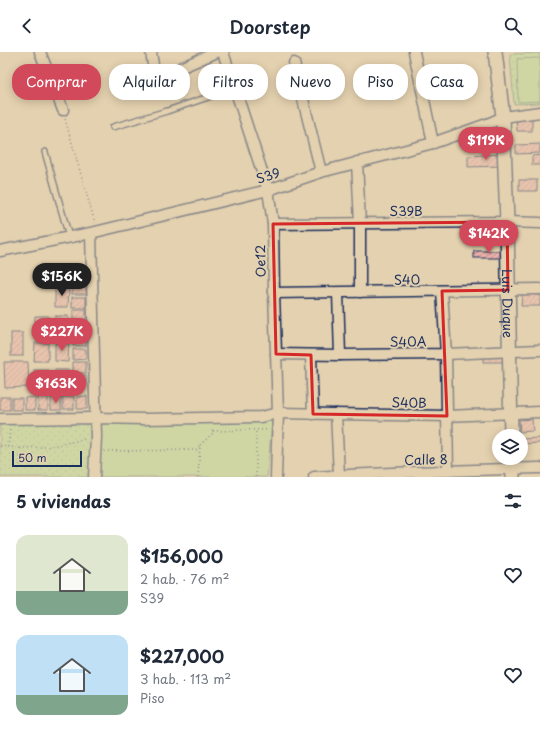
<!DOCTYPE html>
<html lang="es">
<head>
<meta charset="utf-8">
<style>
  :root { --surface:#fff; --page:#f6f6f7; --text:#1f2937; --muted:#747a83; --accent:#d1495b }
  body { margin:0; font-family:"Playpen Sans",sans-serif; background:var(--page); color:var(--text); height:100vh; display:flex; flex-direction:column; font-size:15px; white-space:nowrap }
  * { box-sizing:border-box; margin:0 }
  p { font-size:13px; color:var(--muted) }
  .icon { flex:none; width:22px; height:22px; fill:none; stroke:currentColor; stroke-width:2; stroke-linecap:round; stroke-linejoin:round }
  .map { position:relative; height:425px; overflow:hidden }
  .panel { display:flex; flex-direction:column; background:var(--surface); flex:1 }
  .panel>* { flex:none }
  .banner { position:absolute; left:12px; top:12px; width:516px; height:36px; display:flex; gap:8px }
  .buttons { position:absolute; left:492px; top:377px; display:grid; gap:8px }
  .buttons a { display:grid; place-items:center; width:36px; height:36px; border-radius:50%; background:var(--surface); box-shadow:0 2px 10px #0003; font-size:20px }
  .scale { position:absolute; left:12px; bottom:10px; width:70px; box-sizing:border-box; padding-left:4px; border:2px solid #1b2f5e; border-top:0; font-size:11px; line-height:14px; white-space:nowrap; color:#1b2f5e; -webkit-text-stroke:3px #e4d1af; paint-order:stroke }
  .price { position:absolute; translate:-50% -34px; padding:0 9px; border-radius:14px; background:var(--accent); color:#fff; font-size:13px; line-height:26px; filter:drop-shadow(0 1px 2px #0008) }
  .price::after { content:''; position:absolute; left:50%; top:24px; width:12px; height:9px; margin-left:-6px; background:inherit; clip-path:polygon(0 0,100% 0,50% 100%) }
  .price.selected { background:#222; color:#fff }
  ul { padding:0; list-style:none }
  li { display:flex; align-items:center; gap:12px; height:100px; padding:0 16px }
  li span { display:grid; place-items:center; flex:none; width:112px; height:80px; border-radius:12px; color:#555 }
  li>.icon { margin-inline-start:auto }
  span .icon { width:48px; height:48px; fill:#fffc; stroke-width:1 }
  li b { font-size:17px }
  h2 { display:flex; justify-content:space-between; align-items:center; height:48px; padding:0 16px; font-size:17px }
  .tag { padding:0 14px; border-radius:16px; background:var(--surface); box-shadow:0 2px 10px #0003; font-size:14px; line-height:36px }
  .tag.selected { background:var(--accent); color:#fff }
  header { display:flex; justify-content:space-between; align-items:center; height:52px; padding:0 16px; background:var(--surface); font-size:18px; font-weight:600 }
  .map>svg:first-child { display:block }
  .park { fill:url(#park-dots); stroke:#68867a }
  .garden { fill:#b6dc97; stroke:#68867a }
  .building { fill:url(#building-hatch); stroke:#1b2f5e }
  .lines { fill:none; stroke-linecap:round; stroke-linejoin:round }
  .service-casing { stroke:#1b2f5e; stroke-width:8 }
  .minor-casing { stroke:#1b2f5e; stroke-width:13 }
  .tertiary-casing { stroke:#1b2f5e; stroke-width:16 }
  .path { stroke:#1b2f5e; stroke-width:1.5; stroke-dasharray:1 3; stroke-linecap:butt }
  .service { stroke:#e4d1af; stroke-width:5 }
  .minor { stroke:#e4d1af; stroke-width:10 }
  .tertiary { stroke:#e4d1af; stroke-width:13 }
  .marked { fill:none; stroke:#d62828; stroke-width:3; stroke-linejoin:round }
  .labels { text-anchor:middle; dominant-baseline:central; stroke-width:4; stroke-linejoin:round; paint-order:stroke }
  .street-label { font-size:13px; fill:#1b2f5e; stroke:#e4d1af }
</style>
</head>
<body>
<header><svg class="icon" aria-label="back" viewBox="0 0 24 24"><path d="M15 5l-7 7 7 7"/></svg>Doorstep<svg class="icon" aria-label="search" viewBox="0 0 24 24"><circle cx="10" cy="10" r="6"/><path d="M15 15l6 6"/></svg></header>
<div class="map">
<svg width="540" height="425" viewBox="0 0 540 425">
  <defs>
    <pattern id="park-dots" width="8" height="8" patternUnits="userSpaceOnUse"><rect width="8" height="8" fill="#b6dc97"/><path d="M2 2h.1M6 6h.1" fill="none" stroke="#9cbd85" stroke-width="1.8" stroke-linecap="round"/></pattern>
    <pattern id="building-hatch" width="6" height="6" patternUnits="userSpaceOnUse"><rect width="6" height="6" fill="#ecb1aa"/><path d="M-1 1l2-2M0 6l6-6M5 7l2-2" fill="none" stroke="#be908e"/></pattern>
  </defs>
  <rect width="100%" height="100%" fill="#e4d1af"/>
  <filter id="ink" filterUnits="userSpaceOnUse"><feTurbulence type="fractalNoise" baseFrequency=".025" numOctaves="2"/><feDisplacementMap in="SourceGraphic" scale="8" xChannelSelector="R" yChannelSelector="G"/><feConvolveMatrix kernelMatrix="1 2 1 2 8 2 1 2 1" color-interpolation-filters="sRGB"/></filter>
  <g filter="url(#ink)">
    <g class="park">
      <path d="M540 1V51L514 52 510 2Z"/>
      <path d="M0 371 92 372 89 425H0Z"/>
    </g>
    <g class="garden">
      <path d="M540 6V49L518 50 517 7Z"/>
      <path d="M272 369 267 425H99L100 372Z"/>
    </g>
    <g class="building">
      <path d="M532 64V79H517L516 66Z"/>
      <path d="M540 92V101L516 102V93Z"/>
      <path d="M502 102 503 114 468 115V104Z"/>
      <path d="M540 103V113H532V104Z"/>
      <rect x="519" y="128" width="18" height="11"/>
      <rect x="474" y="199" width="30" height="7"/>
      <rect x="72" y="231" width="14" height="11"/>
      <path d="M55 236H69L68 255H55Z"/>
      <path d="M524 241H540V254H521L522 243Z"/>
      <rect x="72" y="245" width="14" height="11"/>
      <path d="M73 258H86V268L73 269Z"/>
      <path d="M35 264H48V283H34Z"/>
      <path d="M55 264H68V283L55 282Z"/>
      <path d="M72 271H86V281L72 282Z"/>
      <rect x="11" y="281" width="12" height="23"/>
      <rect x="73" y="284" width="13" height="10"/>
      <path d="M35 291H48V309H34Z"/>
      <path d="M55 291H69L68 310 55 309Z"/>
      <path d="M73 297H86V307L73 308Z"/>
      <rect x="483" y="302" width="22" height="8"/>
      <path d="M4 310H28L29 335 5 336Z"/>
      <rect x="73" y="310" width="13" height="11"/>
      <rect x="34" y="318" width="14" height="18"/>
      <path d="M55 318H69L68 337 54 336Z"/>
      <rect x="72" y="323" width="14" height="10"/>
      <path d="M87 344V357H77V345Z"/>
      <rect x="0" y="345" width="10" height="13"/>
      <path d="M35 345V358H25V346Z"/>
      <rect x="38" y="345" width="10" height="13"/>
      <rect x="51" y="345" width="10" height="13"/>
      <rect x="63" y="345" width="11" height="12"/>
      <rect x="12" y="346" width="10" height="12"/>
      <path d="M532 367 533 379 520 380 519 368Z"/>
      <path d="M540 386V391L521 392V387Z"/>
    </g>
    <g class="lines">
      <g class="service-casing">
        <g id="service">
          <path d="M113 75 167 59 235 36"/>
          <path d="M45 100 69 185"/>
        </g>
      </g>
      <g class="minor-casing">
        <g id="minor">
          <path d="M40 0 63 58"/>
          <path d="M151 0 154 19 158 22H163L173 19 217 0"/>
          <path d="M223 0 268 138 273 172 274 241 278 361 276 425"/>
          <path d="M414 0 433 91"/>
          <path d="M294 11 321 120"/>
          <path d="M357 110 360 171V240"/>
          <path d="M273 172 507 170 540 171"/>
          <path d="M91 181 96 385 94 425"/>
          <path d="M0 199 91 181 268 138 321 120 433 91 490 71 503 65 540 60"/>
          <path d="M442 239 446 302 448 419"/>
          <path d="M274 241 540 237"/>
          <path d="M338 241 340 303"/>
          <path d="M276 302 340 303 446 302 540 298"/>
          <path d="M311 303 313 362"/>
          <path d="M336 362 339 423"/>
          <path d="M0 367 95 366 144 367 261 365 278 361 447 364 540 360"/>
          <path d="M314 425C389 420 465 418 540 416"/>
        </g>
      </g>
      <g class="tertiary-casing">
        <g id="tertiary">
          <path id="s1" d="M495 0 503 65 507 170 511 384"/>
          <path d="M512 406 513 425"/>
        </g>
      </g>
      <g class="path">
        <path d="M65 67 95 171"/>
        <path d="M213 379C231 379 250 377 269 378"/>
        <path d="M0 394 20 396 47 395 86 387"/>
        <path d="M8 395 10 377"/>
        <path d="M20 396V414"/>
        <path d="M104 399 196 398 200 393"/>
        <path d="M198 425 200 393 213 381 212 375"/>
        <path d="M256 425V377"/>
      </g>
      <use href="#service" class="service"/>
      <use href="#minor" class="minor"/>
      <use href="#tertiary" class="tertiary"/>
    </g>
  </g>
  <path d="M0 0H540V425H0ZM507 170 508 238 442 239 447 364 313 362 311 303 276 302 273 172Z" fill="#e4d1af" fill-opacity=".55" fill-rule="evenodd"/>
  <path class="marked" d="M507 170 508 238 442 239 447 364 313 362 311 303 276 302 273 172Z"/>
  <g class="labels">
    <g class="street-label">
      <text transform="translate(268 123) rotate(-17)">S39</text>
      <text x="406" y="158">S39B</text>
      <text transform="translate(260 209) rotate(-91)">Oe12</text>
      <text transform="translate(407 227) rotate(-1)">S40</text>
      <text stroke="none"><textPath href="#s1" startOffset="252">Luis Duque</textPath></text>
      <text transform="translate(408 289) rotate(-1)">S40A</text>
      <text transform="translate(409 350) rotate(1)">S40B</text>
      <text transform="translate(426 407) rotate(-1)">Calle 8</text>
    </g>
  </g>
</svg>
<div class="buttons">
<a><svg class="icon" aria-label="layers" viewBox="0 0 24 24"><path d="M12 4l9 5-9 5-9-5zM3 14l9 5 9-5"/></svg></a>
</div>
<div class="scale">50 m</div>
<b class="price" style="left:486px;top:109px">$119K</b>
<b class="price" style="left:489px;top:202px">$142K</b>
<b class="price selected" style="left:62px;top:245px">$156K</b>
<b class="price" style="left:62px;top:300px">$227K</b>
<b class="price" style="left:56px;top:352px">$163K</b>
<div class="banner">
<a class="tag selected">Comprar</a>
<a class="tag">Alquilar</a>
<a class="tag">Filtros</a>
<a class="tag">Nuevo</a>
<a class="tag">Piso</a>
<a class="tag">Casa</a>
</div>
</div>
<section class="panel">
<h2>5 viviendas<svg class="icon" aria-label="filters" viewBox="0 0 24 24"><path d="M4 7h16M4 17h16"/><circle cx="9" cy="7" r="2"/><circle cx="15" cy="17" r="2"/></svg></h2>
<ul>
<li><span style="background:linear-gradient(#dfe7d0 70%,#7fa58c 0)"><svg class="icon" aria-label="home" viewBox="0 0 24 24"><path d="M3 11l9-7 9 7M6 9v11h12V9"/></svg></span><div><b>$156,000</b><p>2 hab. · 76 m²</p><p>S39</p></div><svg class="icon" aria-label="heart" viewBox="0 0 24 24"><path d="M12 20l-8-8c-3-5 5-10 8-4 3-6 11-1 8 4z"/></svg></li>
<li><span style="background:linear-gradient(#bfe0f5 75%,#7fa58c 0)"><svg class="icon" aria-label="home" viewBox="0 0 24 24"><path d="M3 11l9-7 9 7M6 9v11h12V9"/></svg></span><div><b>$227,000</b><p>3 hab. · 113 m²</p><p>Piso</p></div><svg class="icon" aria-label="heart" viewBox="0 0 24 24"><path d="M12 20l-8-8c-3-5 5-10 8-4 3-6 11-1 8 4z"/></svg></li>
</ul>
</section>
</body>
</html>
